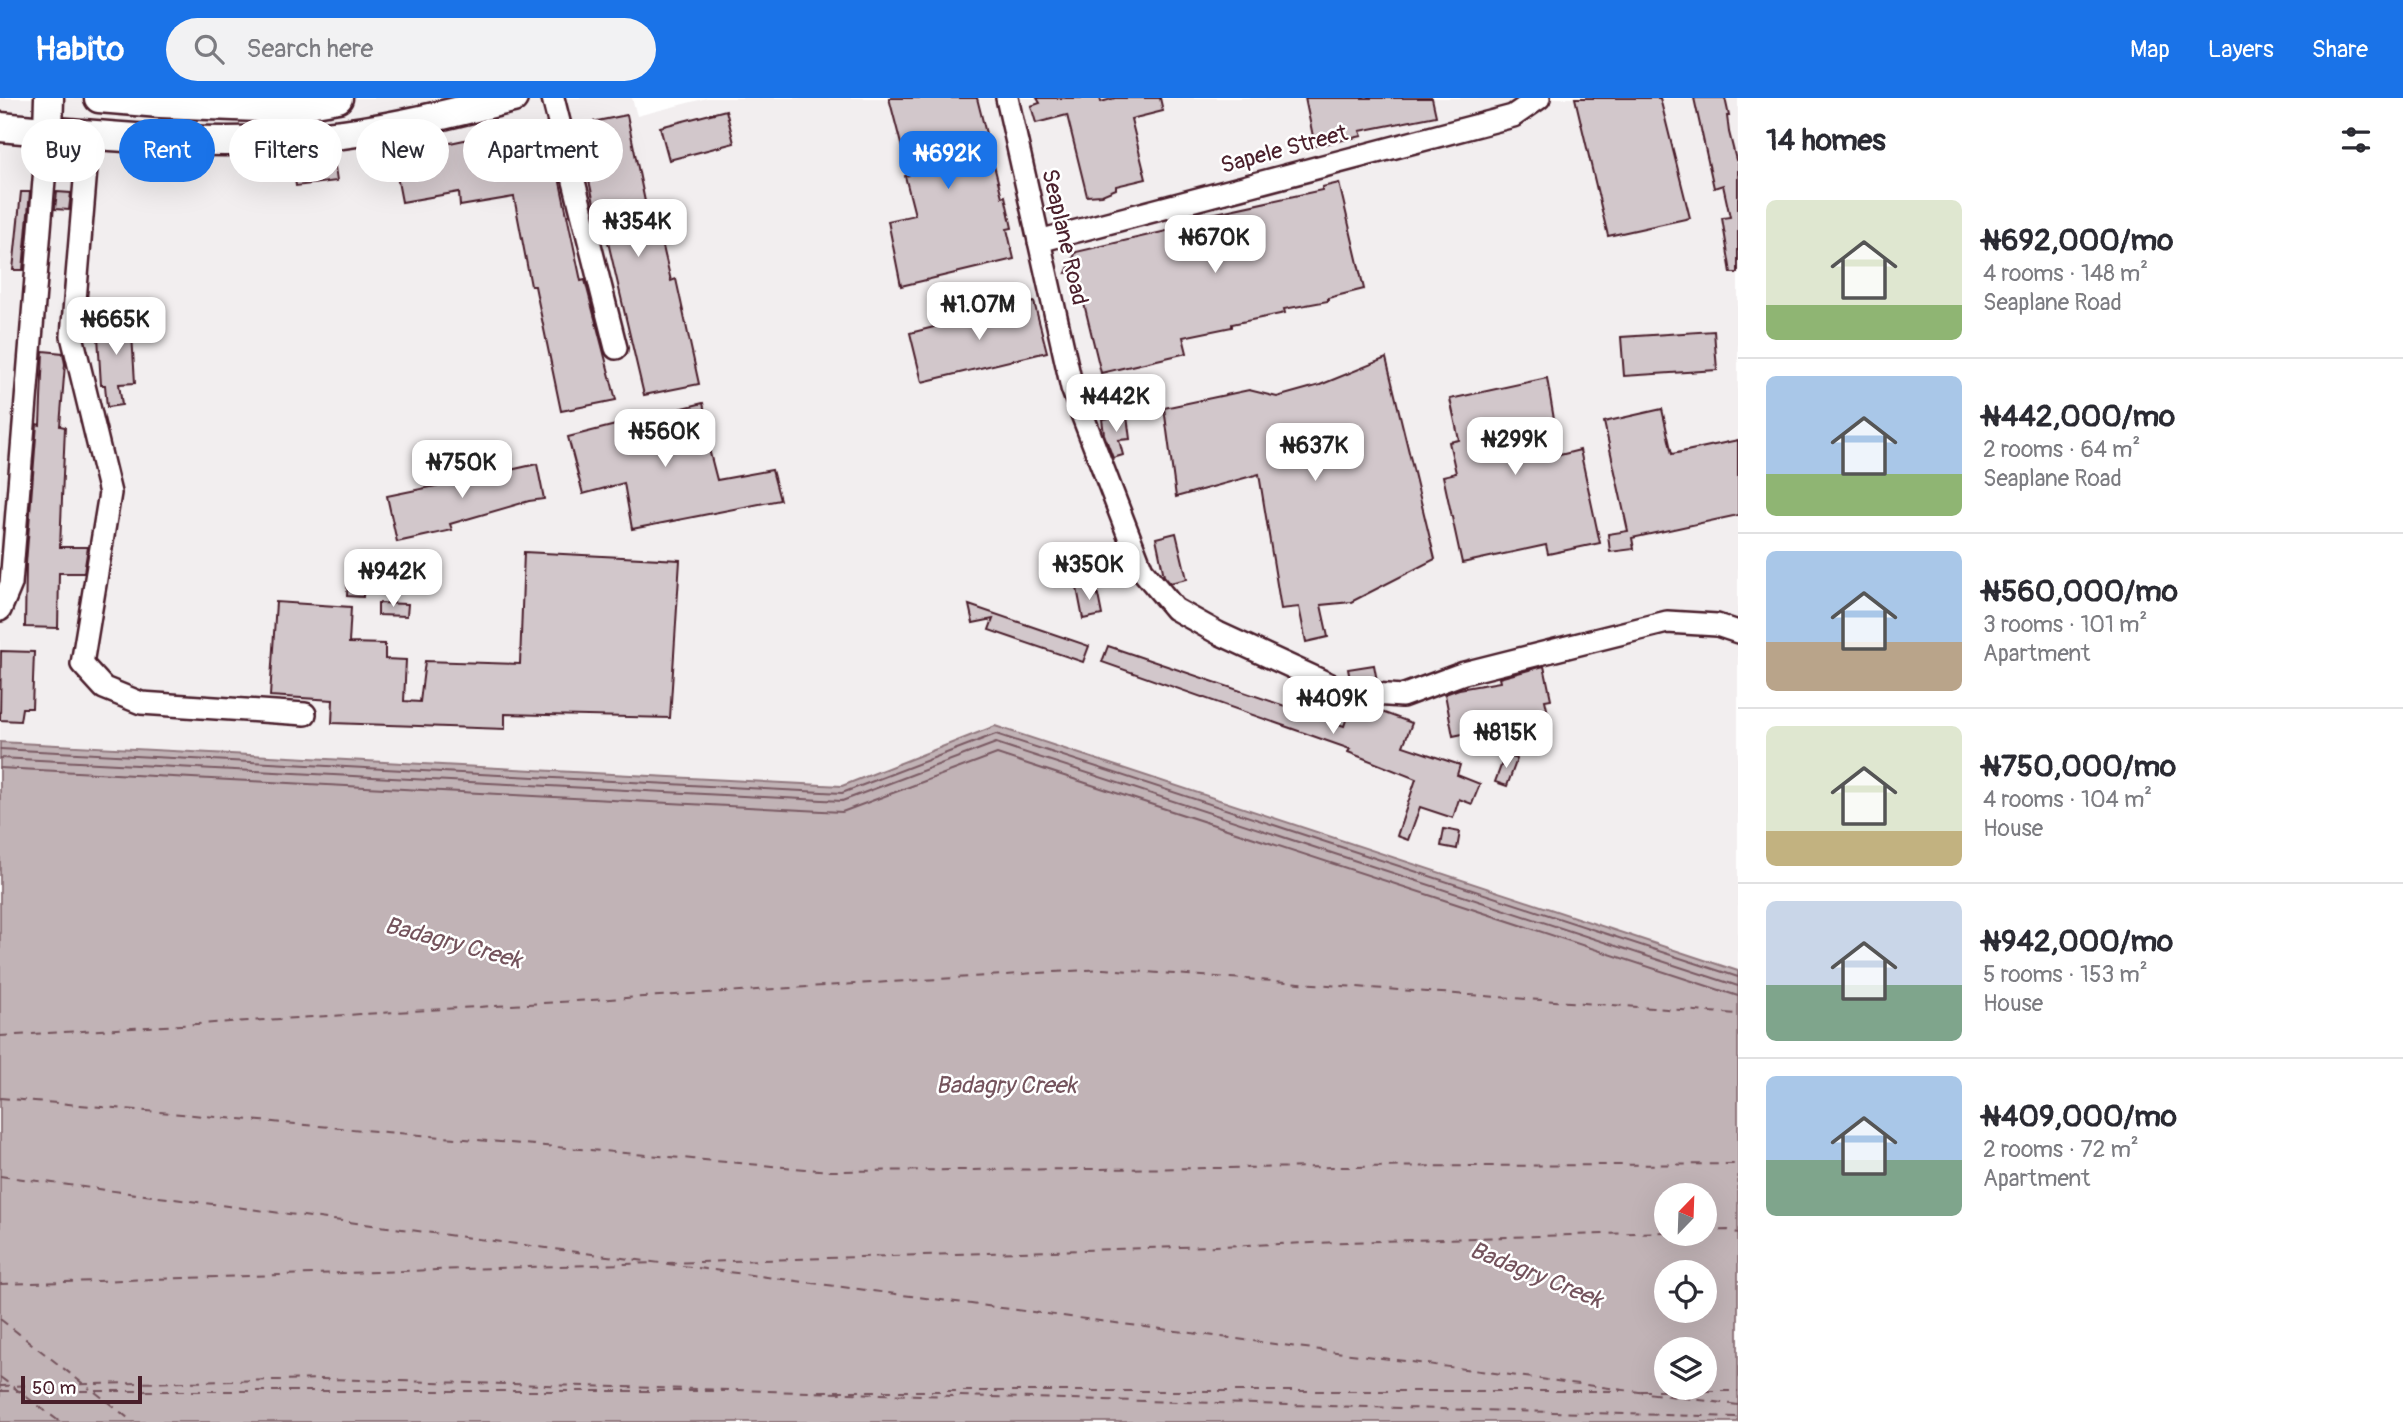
<!DOCTYPE html>
<html lang="en">
<head>
<meta charset="utf-8">
<style>
  :root { --surface:#fff; --page:#f2f2f3; --text:#2b2b33; --muted:#7c7c81; --line:#e1e1e2; --accent:#1a73e8 }
  body { margin:0; font-family:Pangolin,sans-serif; background:var(--page); color:var(--text); height:100vh; display:flex; flex-direction:column; font-size:26px; white-space:nowrap }
  * { box-sizing:border-box; margin:0 }
  p { font-size:23px; color:var(--muted) }
  .icon { flex:none; width:38px; height:38px; fill:none; stroke:currentColor; stroke-width:2; stroke-linecap:round; stroke-linejoin:round }
  .map { position:relative; flex:1; overflow:hidden }
  .side { display:flex; flex-direction:column; background:var(--surface); width:665px }
  .side>* { flex:none }
  .hud { position:absolute; left:21px; top:21px; width:665px; height:63px; display:flex; gap:14px }
  .needle { width:46px; rotate:23deg }
  .buttons { position:absolute; left:1654px; top:1085px; display:grid; gap:14px }
  .buttons a { display:grid; place-items:center; width:63px; height:63px; border-radius:50%; background:var(--surface); box-shadow:0 7px 28px #0002; font-size:35px }
  .scale { position:absolute; left:21px; bottom:18px; width:121px; box-sizing:border-box; padding-left:7px; border:4px solid #4a1f2b; border-top:0; font-size:19px; line-height:24px; white-space:nowrap; color:#4a1f2b; -webkit-text-stroke:5px #fff; paint-order:stroke }
  .price { position:absolute; translate:-50% -60px; padding:0 16px; border-radius:14px; background:#fff; color:#222; font-size:23px; line-height:46px; filter:drop-shadow(0 2px 4px #0008) }
  .price::after { content:''; position:absolute; left:50%; top:42px; width:21px; height:16px; margin-left:-10px; background:inherit; clip-path:polygon(0 0,100% 0,50% 100%) }
  .price.current { background:var(--accent); color:#fff }
  ul { padding:0; list-style:none }
  li { display:flex; align-items:center; gap:21px; height:175px; padding:0 28px }
  li+li { border-top:2px solid var(--line) }
  li span { display:grid; place-items:center; flex:none; width:196px; height:140px; border-radius:10px; color:#555 }
  li>.icon { margin-inline-start:auto }
  span .icon { width:84px; height:84px; fill:#fffc; stroke-width:1 }
  li b { font-size:30px }
  h2 { display:flex; justify-content:space-between; align-items:center; height:84px; padding:0 28px; font-size:30px }
  .tag { padding:0 24px; border-radius:32px; background:var(--surface); box-shadow:0 7px 28px #0002; font-size:24px; line-height:63px }
  .tag.current { background:var(--accent); color:#fff }
  header { display:flex; align-items:center; gap:42px; box-sizing:border-box; height:98px; padding:0 35px; background:var(--accent); color:#fff }
  header strong { font-size:33px }
  nav { display:flex; gap:38px; margin-inline-start:auto; font-size:24px }
  .search { width:490px; height:63px; background:var(--page); display:flex; align-items:center; gap:18px; box-sizing:border-box; padding:0 24px; border-radius:38px; color:var(--muted); font-size:26px }
  main { display:flex; flex:1; min-height:0 }
  .map>svg:first-child { display:block }
  .built { fill:#f2eeef }
  .water { fill:#c1b3b6; stroke:#91787e; stroke-width:2; fill-rule:evenodd }
  .lines { fill:none; stroke-linecap:round; stroke-linejoin:round }
  .shore { stroke:#7a5a63; stroke-width:2 }
  .ferry { stroke:#74535c; stroke-width:2; stroke-dasharray:9 7; stroke-linecap:butt }
  .building { fill:#d2c7cb; stroke:#4a1f2b; stroke-width:2 }
  .minor-casing { stroke:#4a1f2b; stroke-width:26 }
  .major-casing { stroke:#4a1f2b; stroke-width:33 }
  .minor { stroke:#fff; stroke-width:21 }
  .major { stroke:#fff; stroke-width:28 }
  .labels { text-anchor:middle; dominant-baseline:central; stroke-width:5; stroke-linejoin:round; paint-order:stroke }
  .street-label { font-size:23px; fill:#4a1f2b; stroke:#fff }
  .water-label { font-size:24px; font-style:italic; fill:#74535c; stroke:#fff }
</style>
</head>
<body>
<header>
<strong>Habito</strong>
<div class="search"><svg class="icon" aria-label="search" viewBox="0 0 24 24"><circle cx="10" cy="10" r="6"/><path d="M15 15l6 6"/></svg>Search here</div>
<nav><a>Map</a><a>Layers</a><a>Share</a></nav>
</header>
<main>
<div class="map">
<svg width="1738" height="1324" viewBox="0 0 1738 1324">
  <rect width="100%" height="100%" fill="#fff"/>
  <filter id="ink" filterUnits="userSpaceOnUse"><feTurbulence type="fractalNoise" baseFrequency=".0143" numOctaves="2"/><feDisplacementMap in="SourceGraphic" scale="14" xChannelSelector="R" yChannelSelector="G"/><feConvolveMatrix kernelMatrix="1 2 1 2 8 2 1 2 1" color-interpolation-filters="sRGB"/></filter>
  <g filter="url(#ink)">
    <path class="built" d="M0 0H632L637 18 707 0H1738V873L995 628 842 688 0 644Z"/>
    <path class="water" d="M995 628 1738 873V1324H0V644L842 688ZM1666 1097H1704V1136H1666ZM1666 1174H1704V1213H1666ZM1666 1251H1704V1290H1666Z"/>
    <g class="lines">
      <g class="shore">
        <path d="M0 651 842 695 996 636 1738 879"/>
        <path d="M0 660 842 703 996 645 1738 888"/>
        <path d="M0 670 842 714 997 656 1738 898"/>
      </g>
      <g class="ferry">
        <path d="M0 938 1103 871 1738 916"/>
        <path d="M0 1000 829 1073 1738 1066"/>
        <path d="M0 1078 1738 1307"/>
        <path d="M1704 1133 1728 1132 1738 1135"/>
        <path d="M667 1165 1666 1134"/>
        <path d="M0 1186 654 1165"/>
        <path d="M0 1221 90 1291"/>
        <path d="M0 1279 60 1324"/>
        <path d="M0 1288 322 1281 1738 1319"/>
        <path d="M0 1293H725"/>
        <path d="M819 1293H1621"/>
        <path d="M1641 1293H1738"/>
        <path d="M95 1294 133 1324"/>
      </g>
    </g>
    <g class="building">
      <path d="M889 0H977L1002 99 1005 98 1012 130 1007 131 1014 161 901 188 888 123 915 117 905 78 909 77Z"/>
      <path d="M1037 0H1100L1101 4 1115 0H1160L1163 13 1131 21 1146 81 1116 88V91L1102 97 1087 98 1067 17 1036 25 1031 8 1040 5Z"/>
      <path d="M1305 0H1432L1436 18 1360 33 1362 38 1315 48Z"/>
      <path d="M1575 0H1660L1690 120 1608 138Z"/>
      <path d="M1694 0H1725L1729 18H1727L1729 34 1736 62 1738 61V175H1731L1722 120 1730 119 1723 87 1714 90Z"/>
      <path d="M726 12 734 45 669 62 660 29Z"/>
      <path d="M627 17 653 142 661 140 671 183 676 181 699 286 644 297 608 144 599 118 597 119 577 27Z"/>
      <path d="M536 28 550 72 557 70 581 183 585 182 616 302 561 313 535 188H531L514 99 460 108 459 94 402 104 397 78 412 75 407 54 493 36 494 41Z"/>
      <path d="M300 64H314V72L335 69 337 83 296 88 294 74 300 73Z"/>
      <path d="M1339 85 1364 191 1328 200V203L1284 211 1285 215 1232 226V229L1183 239 1187 255 1101 275 1076 173 1066 175 1076 154 1171 132 1170 125 1322 92V89Z"/>
      <path d="M21 94H30L23 172H13Z"/>
      <path d="M57 94 71 95 69 112 55 111Z"/>
      <path d="M1034 204 1047 254 922 284 910 235Z"/>
      <path d="M131 220 135 285 119 286 122 307 107 309 105 287H101L97 222Z"/>
      <path d="M1714 233 1717 272 1624 278 1621 239Z"/>
      <path d="M43 253 63 255 65 266 60 328 65 329 60 449H88L84 475H59L58 530 25 529 26 466 37 326 40 327Z"/>
      <path d="M1386 260 1435 461 1351 504 1321 507 1328 539 1306 544 1299 509 1281 511 1259 376 1176 399 1164 310 1249 292 1277 299 1320 287Z"/>
      <path d="M1547 280 1560 357 1580 352 1600 445 1548 456 1546 447 1462 465 1443 378 1456 375 1449 344 1459 342 1450 301Z"/>
      <path d="M703 305 707 323 702 324 717 382 772 372 780 402 632 431 624 385 583 396 568 339Z"/>
      <path d="M1662 311 1672 356 1738 342V417L1632 440 1634 451 1610 454 1608 436 1628 433 1604 324Z"/>
      <path d="M1127 318 1130 341 1119 342 1123 357 1113 360 1104 336 1102 321Z"/>
      <path d="M508 365 510 372 537 366 544 401 529 403 450 426 452 432 397 444 387 398 445 386 444 384Z"/>
      <path d="M1176 435 1187 481 1170 485 1164 478 1156 440Z"/>
      <path d="M524 454 680 462 670 620 505 616V631L332 625 333 602 270 598 276 504 351 509 349 545 385 546V561L406 562 404 603 420 604 425 563 520 566Z"/>
      <path d="M348 481 364 482 363 499 347 498Z"/>
      <path d="M1096 487 1102 517 1083 521 1077 490Z"/>
      <path d="M378 505 408 506 407 518 378 517Z"/>
      <path d="M969 507 1089 548 1083 564 989 532 993 521 973 525Z"/>
      <path d="M1108 548 1344 628 1351 608 1368 609 1412 625 1403 648 1460 667 1457 677 1480 686 1472 706 1459 701 1453 720 1420 709 1408 742 1397 738 1416 681 1348 654 1350 651 1102 564Z"/>
      <path d="M1 553 34 554 32 610H22L20 623 0 622Z"/>
      <path d="M1374 567 1377 583 1350 581 1348 571Z"/>
      <path d="M1544 568 1551 601 1545 602 1549 620 1503 630 1508 647 1487 653 1482 632 1453 638 1445 596 1459 591 1500 584 1499 580Z"/>
      <path d="M1505 657 1517 661 1507 688 1495 684Z"/>
      <path d="M1444 731 1460 734 1457 751 1441 748Z"/>
    </g>
    <g class="lines">
      <g class="minor-casing">
        <g id="minor">
          <path d="M553 0 616 250"/>
          <path d="M1007 0 1072 290 1142 472 1175 511 1218 535 1346 594 1402 598 1464 575 1667 524 1717 527 1738 534"/>
          <path d="M89 35 72 238 110 395 82 566 104 590 141 605 305 616"/>
          <path d="M1039 143 1513 18 1539 0"/>
          <path d="M0 512 11 486 48 33"/>
        </g>
      </g>
      <g class="major-casing">
        <g id="major">
          <path d="M99 0 160 5 281 10 338 0"/>
          <path d="M0 29C107 38 217 50 325 38 388 32 451 15 513 0"/>
          <path d="M48 33 49 0"/>
        </g>
      </g>
      <use href="#minor" class="minor"/>
      <use href="#major" class="major"/>
    </g>
  </g>
  <g class="labels">
    <g class="street-label">
      <text transform="translate(1284 51) rotate(-15)">Sapele Street</text>
      <text transform="translate(1065 139) rotate(77)">Seaplane Road</text>
    </g>
    <g class="water-label">
      <text transform="translate(453 845) rotate(15)">Badagry Creek</text>
      <text x="1006" y="987">Badagry Creek</text>
      <text transform="translate(1536 1177) rotate(22)">Badagry Creek</text>
    </g>
  </g>
</svg>
<div class="buttons">
<a><svg class="needle" viewBox="-14 -14 28 28"><path d="M0-13l5 13h-10z" fill="#e53935"/><path d="M0 13l5-13h-10z" fill="#7c7c81"/></svg></a>
<a><svg class="icon" aria-label="locate" viewBox="0 0 24 24"><circle cx="12" cy="12" r="6"/><path d="M12 2v4M12 18v4M2 12h4M18 12h4"/></svg></a>
<a><svg class="icon" aria-label="layers" viewBox="0 0 24 24"><path d="M12 4l9 5-9 5-9-5zM3 14l9 5 9-5"/></svg></a>
</div>
<div class="scale">50 m</div>
<b class="price current" style="left:948px;top:93px">₦692K</b>
<b class="price" style="left:638px;top:161px">₦354K</b>
<b class="price" style="left:1215px;top:177px">₦670K</b>
<b class="price" style="left:979px;top:244px">₦1.07M</b>
<b class="price" style="left:116px;top:259px">₦665K</b>
<b class="price" style="left:1116px;top:336px">₦442K</b>
<b class="price" style="left:665px;top:371px">₦560K</b>
<b class="price" style="left:1515px;top:379px">₦299K</b>
<b class="price" style="left:1315px;top:385px">₦637K</b>
<b class="price" style="left:462px;top:402px">₦750K</b>
<b class="price" style="left:1089px;top:504px">₦350K</b>
<b class="price" style="left:393px;top:511px">₦942K</b>
<b class="price" style="left:1333px;top:638px">₦409K</b>
<b class="price" style="left:1506px;top:672px">₦815K</b>
<div class="hud">
<a class="tag">Buy</a>
<a class="tag current">Rent</a>
<a class="tag">Filters</a>
<a class="tag">New</a>
<a class="tag">Apartment</a>
</div>
</div>
<section class="side">
<h2>14 homes<svg class="icon" aria-label="filters" viewBox="0 0 24 24"><path d="M4 7h16M4 17h16"/><circle cx="9" cy="7" r="2"/><circle cx="15" cy="17" r="2"/></svg></h2>
<ul>
<li><span style="background:linear-gradient(#dfe7d0 75%,#8fb573 0)"><svg class="icon" aria-label="home" viewBox="0 0 24 24"><path d="M3 11l9-7 9 7M6 9v11h12V9"/></svg></span><div><b>₦692,000/mo</b><p>4 rooms · 148 m²</p><p>Seaplane Road</p></div></li>
<li><span style="background:linear-gradient(#a9c7e8 70%,#8fb573 0)"><svg class="icon" aria-label="home" viewBox="0 0 24 24"><path d="M3 11l9-7 9 7M6 9v11h12V9"/></svg></span><div><b>₦442,000/mo</b><p>2 rooms · 64 m²</p><p>Seaplane Road</p></div></li>
<li><span style="background:linear-gradient(#a9c7e8 65%,#b9a48a 0)"><svg class="icon" aria-label="home" viewBox="0 0 24 24"><path d="M3 11l9-7 9 7M6 9v11h12V9"/></svg></span><div><b>₦560,000/mo</b><p>3 rooms · 101 m²</p><p>Apartment</p></div></li>
<li><span style="background:linear-gradient(#dfe7d0 75%,#c2b280 0)"><svg class="icon" aria-label="home" viewBox="0 0 24 24"><path d="M3 11l9-7 9 7M6 9v11h12V9"/></svg></span><div><b>₦750,000/mo</b><p>4 rooms · 104 m²</p><p>House</p></div></li>
<li><span style="background:linear-gradient(#c9d6e8 60%,#7fa58c 0)"><svg class="icon" aria-label="home" viewBox="0 0 24 24"><path d="M3 11l9-7 9 7M6 9v11h12V9"/></svg></span><div><b>₦942,000/mo</b><p>5 rooms · 153 m²</p><p>House</p></div></li>
<li><span style="background:linear-gradient(#a9c7e8 60%,#7fa58c 0)"><svg class="icon" aria-label="home" viewBox="0 0 24 24"><path d="M3 11l9-7 9 7M6 9v11h12V9"/></svg></span><div><b>₦409,000/mo</b><p>2 rooms · 72 m²</p><p>Apartment</p></div></li>
</ul>
</section>
</main>
</body>
</html>
